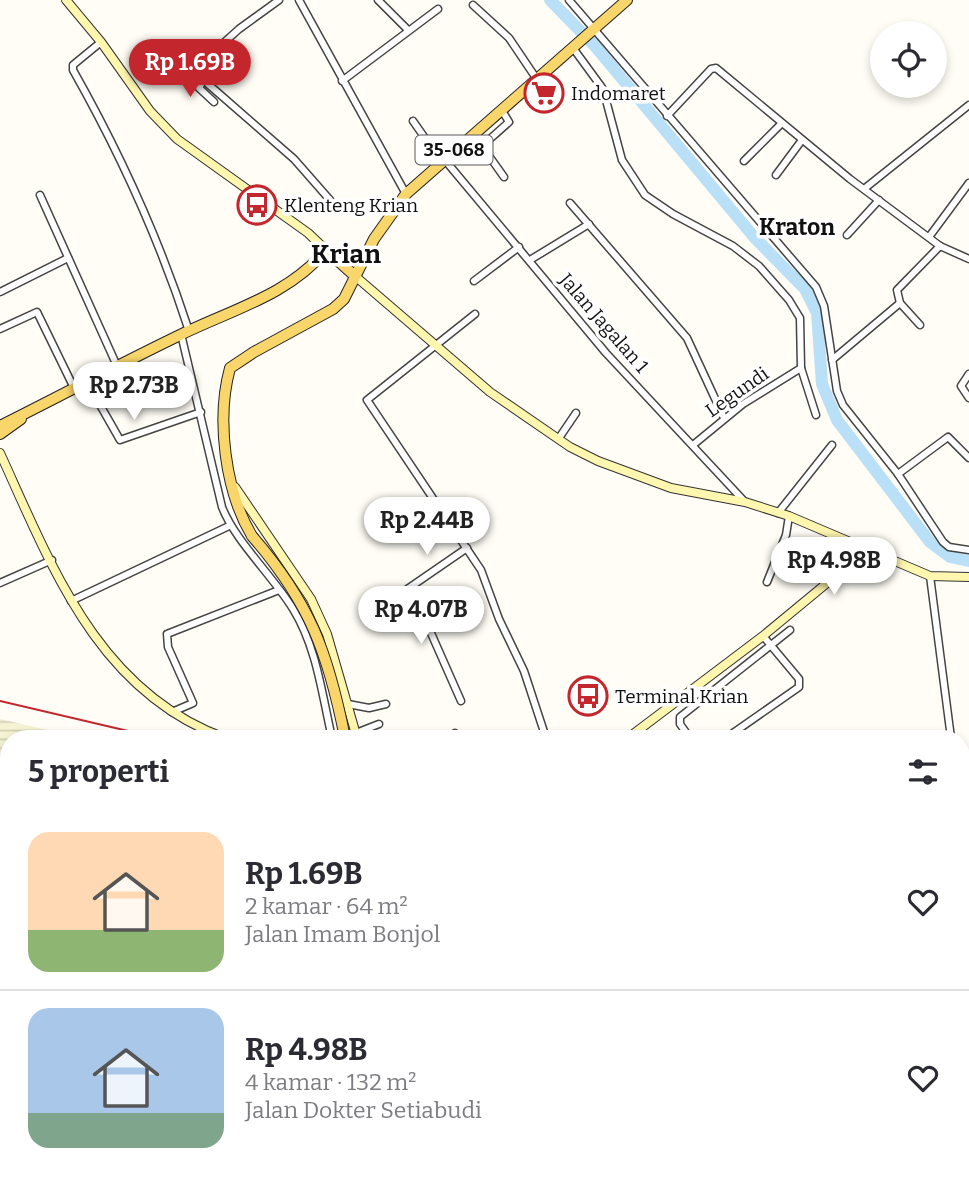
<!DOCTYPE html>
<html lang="id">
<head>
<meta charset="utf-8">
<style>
  :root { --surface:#fff; --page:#f2f2f3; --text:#2b2b33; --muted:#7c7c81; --line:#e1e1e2; --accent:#c4262e }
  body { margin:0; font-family:Bitter,serif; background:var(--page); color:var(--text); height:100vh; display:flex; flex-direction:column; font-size:26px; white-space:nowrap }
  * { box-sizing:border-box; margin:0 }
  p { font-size:23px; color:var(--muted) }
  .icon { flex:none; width:38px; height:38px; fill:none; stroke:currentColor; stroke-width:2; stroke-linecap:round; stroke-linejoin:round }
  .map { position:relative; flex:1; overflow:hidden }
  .sheet { position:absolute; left:0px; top:730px; width:970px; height:450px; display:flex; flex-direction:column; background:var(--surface); border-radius:28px 28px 0 0; box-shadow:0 4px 10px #0003 }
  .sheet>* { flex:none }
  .tools { position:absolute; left:870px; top:21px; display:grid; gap:14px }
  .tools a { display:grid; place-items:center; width:77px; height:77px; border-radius:50%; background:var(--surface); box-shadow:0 4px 10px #0003; font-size:35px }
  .price { position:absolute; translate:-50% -60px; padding:0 16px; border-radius:24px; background:#fff; color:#222; font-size:23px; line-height:46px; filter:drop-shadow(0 2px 4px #0008) }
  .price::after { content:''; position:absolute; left:50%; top:42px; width:21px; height:16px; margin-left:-10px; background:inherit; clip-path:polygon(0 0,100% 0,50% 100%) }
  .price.active { background:var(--accent); color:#fff }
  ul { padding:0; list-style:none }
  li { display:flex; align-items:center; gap:21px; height:175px; padding:0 28px }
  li+li { border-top:2px solid var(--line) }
  li span { display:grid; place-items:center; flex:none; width:196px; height:140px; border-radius:21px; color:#555 }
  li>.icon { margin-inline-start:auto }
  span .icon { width:84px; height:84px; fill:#fffc; stroke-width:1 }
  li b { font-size:30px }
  h2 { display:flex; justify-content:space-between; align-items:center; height:84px; padding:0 28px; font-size:30px }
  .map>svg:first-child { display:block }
  .farmland { fill:url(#farmland-rules) }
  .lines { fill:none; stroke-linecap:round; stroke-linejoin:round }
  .river { stroke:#b9e0f7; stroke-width:12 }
  .street-casing { stroke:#444; stroke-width:9 }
  .secondary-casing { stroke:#333; stroke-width:10 }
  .primary-casing { stroke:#222; stroke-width:12 }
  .street { stroke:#fff; stroke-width:6 }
  .secondary { stroke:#fff6b0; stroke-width:8 }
  .primary { stroke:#f9d66b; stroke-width:10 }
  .rail { stroke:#c4262e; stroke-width:2 }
  .primary-bridge-casing { stroke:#222; stroke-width:12; stroke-linecap:butt }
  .primary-bridge { stroke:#f9d66b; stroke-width:10 }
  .labels { text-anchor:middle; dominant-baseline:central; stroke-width:7; stroke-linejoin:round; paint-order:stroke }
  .shield { fill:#fff; stroke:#585858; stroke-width:2 }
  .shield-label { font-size:18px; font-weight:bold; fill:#111 }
  .poi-label { font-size:19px; fill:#111; stroke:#fff; text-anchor:start }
  .street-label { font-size:19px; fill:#111; stroke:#fff }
  .quarter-label { font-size:23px; font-weight:bold; fill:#111; stroke:#fff }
  .district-label { font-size:26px; font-weight:bold; fill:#111; stroke:#fff }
</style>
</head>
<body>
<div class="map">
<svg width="969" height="1178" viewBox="0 0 969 1178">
  <defs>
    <pattern id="farmland-rules" width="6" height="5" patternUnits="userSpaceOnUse" patternTransform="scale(1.75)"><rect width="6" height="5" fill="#f6f3d4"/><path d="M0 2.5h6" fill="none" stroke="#d2cfb5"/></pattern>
  </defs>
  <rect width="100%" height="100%" fill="#fffdf5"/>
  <g class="farmland">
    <path d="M0 719 83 738H9V891L0 895Z"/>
    <path d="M961 974 969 976V1178H570L565 1171H961Z"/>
  </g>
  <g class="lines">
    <path class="river" d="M550 0 594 45 754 237 805 289 817 313 822 384 837 420 930 542 950 557 969 561"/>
    <g class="street-casing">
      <g id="street">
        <path d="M279 0 239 29 196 68 208 84 294 159 330 200"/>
        <path d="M299 0 406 194"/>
        <path d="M378 0 408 30"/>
        <path d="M569 0 816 287 824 306 837 391 843 405 898 474 943 542 949 547 969 550"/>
        <path d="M473 5 509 38 536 78"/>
        <path d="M101 42 73 65V70C121 155 159 238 189 331"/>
        <path d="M573 48 603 89 622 160 645 195 673 214 733 246 759 266 789 300 800 318 801 368 816 415"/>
        <path d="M204 79 199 88 214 102"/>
        <path d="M342 81 438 9"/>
        <path d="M501 109 509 122 482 146 504 177"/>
        <path d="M667 116 711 69 716 68 850 179 940 246 969 259"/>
        <path d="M413 121 441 161"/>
        <path d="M444 159 606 353 745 502"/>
        <path d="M744 161 781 124"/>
        <path d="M776 175 802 140"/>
        <path d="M864 189 969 105"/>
        <path d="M40 195 117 366"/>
        <path d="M570 203 687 338 724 418"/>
        <path d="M847 235 879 200"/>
        <path d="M929 237 969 183"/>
        <path d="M530 260 589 224"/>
        <path d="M474 281 519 247"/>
        <path d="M0 292 68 258"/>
        <path d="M900 303 897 290 940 246"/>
        <path d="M475 314 367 400 481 570 499 619 524 671 546 738"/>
        <path d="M0 329 37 312 74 388"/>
        <path d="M181 334 222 507C235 541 273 576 293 609 317 648 322 695 332 738"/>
        <path d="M832 360 900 303 920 325"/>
        <path d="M969 374 961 386 969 398"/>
        <path d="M87 382 120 440 201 412"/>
        <path d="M559 438 576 413"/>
        <path d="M693 445 743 404 801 368"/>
        <path d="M898 474 948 437 969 458"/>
        <path d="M778 513 832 445"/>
        <path d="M930 576 951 738"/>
        <path d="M767 582 786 535 789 516"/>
        <path d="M0 583 52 560"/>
        <path d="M71 601 229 526"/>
        <path d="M461 701 423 615 406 590 467 548"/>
        <path d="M348 704 369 708 386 704"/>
        <path d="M172 712 193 703 168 647 167 634 279 590"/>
        <path d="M356 733 379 724"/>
        <path d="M455 733 458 738"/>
        <path d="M690 738 680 724V717L790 630"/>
        <path d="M726 738 799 687V679L763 636"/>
        <path d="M961 770 969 769"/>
        <path d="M961 811 969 864"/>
        <path d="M961 897 969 898"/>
        <path d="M0 907 9 903"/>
        <path d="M0 980 9 976"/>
        <path d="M0 1049 9 1067"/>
        <path d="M0 1131 9 1120"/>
        <path d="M197 1171 202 1178"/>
        <path d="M340 1171 346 1178"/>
        <path d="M32 1178 36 1171"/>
        <path d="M449 1178 458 1171"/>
      </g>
    </g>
    <g class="secondary-casing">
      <g id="secondary">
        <path d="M66 0 101 42 150 111 177 139 308 233 326 250"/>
        <path d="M355 276 490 392 570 447 598 461 671 488 745 502 789 516 930 576 969 577"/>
        <path d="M0 453C52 567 98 692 225 738"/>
        <path d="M235 487 311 599 327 634 357 738"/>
        <path d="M628 738 763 636 867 550"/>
      </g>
    </g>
    <g class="primary-casing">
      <g id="primary">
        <path d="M0 426C60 396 118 365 178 336 230 310 288 296 326 250L355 276"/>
        <path d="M0 434 21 419"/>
        <path d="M252 536C225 491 216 419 230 368L254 352 333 309 344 299 374 239 406 194 627 0"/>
        <path d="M81 1178 85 1171"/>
      </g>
    </g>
    <use href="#street" class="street"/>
    <use href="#secondary" class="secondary"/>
    <use href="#primary" class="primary"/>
    <g class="rail">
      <path d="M0 701 158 738"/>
      <path d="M961 927 969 929"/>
    </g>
    <g class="primary-bridge-casing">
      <path id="primary-bridge" d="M252 536C310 603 328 652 345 738"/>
    </g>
    <use href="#primary-bridge" class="primary-bridge"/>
  </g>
  <defs>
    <g id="supermarket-ring" transform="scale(2.0125)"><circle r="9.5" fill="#fff" stroke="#c4262e" stroke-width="1.5"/><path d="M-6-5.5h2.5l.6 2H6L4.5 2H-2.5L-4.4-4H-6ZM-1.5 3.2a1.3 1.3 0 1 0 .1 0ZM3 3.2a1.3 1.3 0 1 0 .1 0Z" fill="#c4262e"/></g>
    <g id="bus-ring" transform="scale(2.0125)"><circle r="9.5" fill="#fff" stroke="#c4262e" stroke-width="1.5"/><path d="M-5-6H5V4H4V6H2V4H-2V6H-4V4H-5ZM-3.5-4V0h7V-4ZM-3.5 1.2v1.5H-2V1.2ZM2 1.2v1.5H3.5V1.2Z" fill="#c4262e"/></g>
  </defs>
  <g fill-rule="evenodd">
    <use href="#supermarket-ring" x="544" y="93"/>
    <use href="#bus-ring" x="257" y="205"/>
    <use href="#bus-ring" x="588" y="696"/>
  </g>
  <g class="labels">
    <rect class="shield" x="415.5" y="135.5" width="77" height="29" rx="5"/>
    <g class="shield-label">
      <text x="454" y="150">35-068</text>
    </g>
    <g class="poi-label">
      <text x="571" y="93">Indomaret</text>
      <text x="284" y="205">Klenteng Krian</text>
      <text x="615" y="696">Terminal Krian</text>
    </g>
    <g class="street-label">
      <text transform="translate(604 323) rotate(49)">Jalan Jagalan 1</text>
      <text transform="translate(737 392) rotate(-35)">Legundi</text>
    </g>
    <g class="quarter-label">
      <text x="797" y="227">Kraton</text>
    </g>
    <g class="district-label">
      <text x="346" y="254">Krian</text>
    </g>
  </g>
</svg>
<div class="tools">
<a><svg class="icon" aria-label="locate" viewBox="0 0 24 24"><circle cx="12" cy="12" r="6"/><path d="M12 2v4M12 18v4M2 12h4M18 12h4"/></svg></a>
</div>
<b class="price active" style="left:190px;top:99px">Rp 1.69B</b>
<b class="price" style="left:134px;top:422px">Rp 2.73B</b>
<b class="price" style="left:427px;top:557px">Rp 2.44B</b>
<b class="price" style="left:834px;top:597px">Rp 4.98B</b>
<b class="price" style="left:421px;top:646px">Rp 4.07B</b>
<section class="sheet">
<h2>5 properti<svg class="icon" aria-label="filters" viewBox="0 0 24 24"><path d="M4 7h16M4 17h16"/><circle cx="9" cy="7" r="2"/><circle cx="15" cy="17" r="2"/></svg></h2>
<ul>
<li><span style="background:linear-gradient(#ffd9b3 70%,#8fb573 0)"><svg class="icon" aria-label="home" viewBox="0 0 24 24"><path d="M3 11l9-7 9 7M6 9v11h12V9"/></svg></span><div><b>Rp 1.69B</b><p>2 kamar · 64 m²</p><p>Jalan Imam Bonjol</p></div><svg class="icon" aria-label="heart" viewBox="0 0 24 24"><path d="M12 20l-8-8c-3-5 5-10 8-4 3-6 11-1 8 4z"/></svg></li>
<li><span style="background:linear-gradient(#a9c7e8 75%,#7fa58c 0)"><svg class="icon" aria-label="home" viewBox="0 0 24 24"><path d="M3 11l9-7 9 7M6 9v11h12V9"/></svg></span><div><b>Rp 4.98B</b><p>4 kamar · 132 m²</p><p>Jalan Dokter Setiabudi</p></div><svg class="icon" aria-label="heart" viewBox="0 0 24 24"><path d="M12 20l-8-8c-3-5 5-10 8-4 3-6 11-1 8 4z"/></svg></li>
</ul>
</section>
</div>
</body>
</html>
